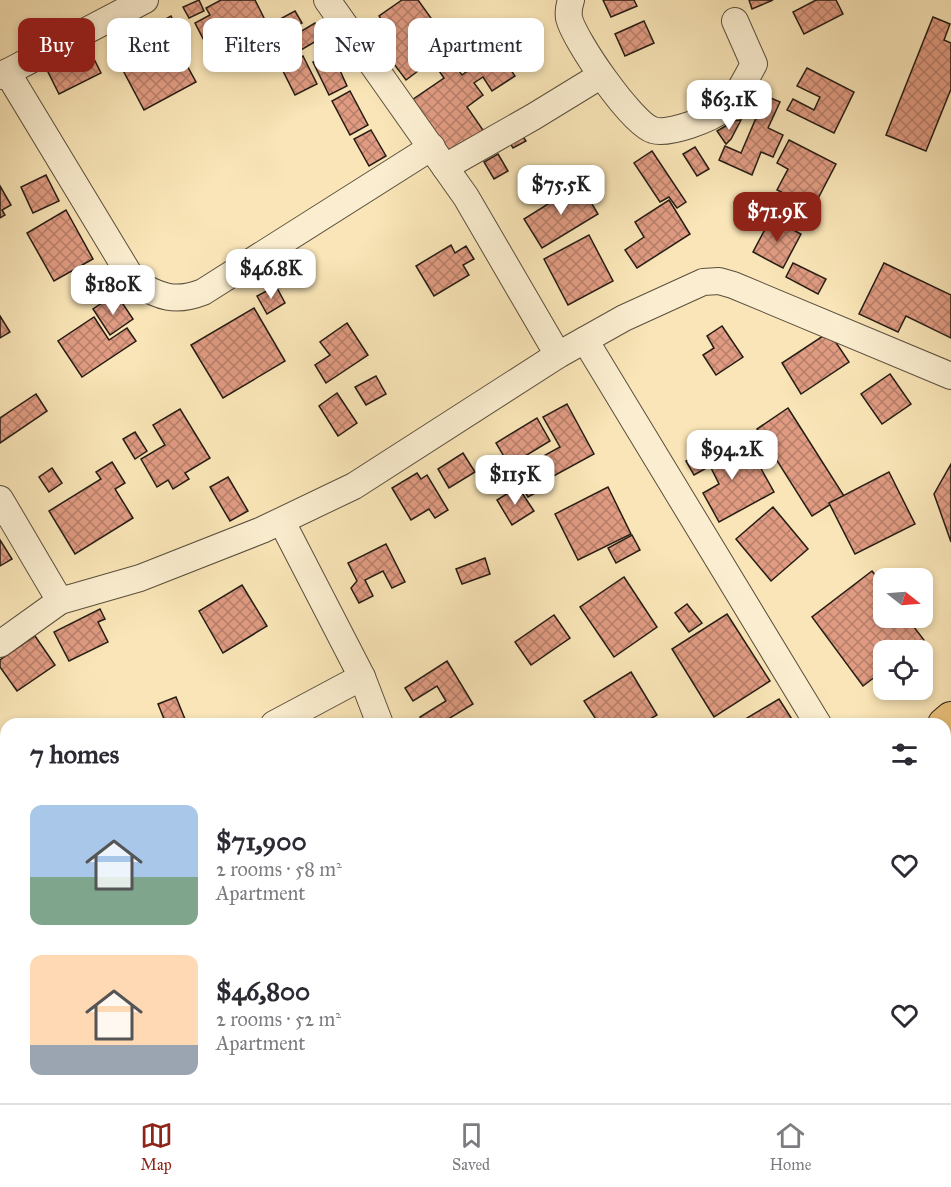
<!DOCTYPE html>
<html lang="en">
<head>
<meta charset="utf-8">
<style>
  :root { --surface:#fff; --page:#f7f7f7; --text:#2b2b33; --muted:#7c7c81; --line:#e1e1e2; --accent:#8f2418 }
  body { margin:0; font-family:"IM FELL Great Primer",serif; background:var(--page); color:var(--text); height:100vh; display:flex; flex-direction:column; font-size:22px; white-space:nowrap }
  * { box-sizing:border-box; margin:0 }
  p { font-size:20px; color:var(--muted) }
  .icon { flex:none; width:33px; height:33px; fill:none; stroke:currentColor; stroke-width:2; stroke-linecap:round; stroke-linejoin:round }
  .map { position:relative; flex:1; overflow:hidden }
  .drawer { position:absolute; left:0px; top:718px; width:951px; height:386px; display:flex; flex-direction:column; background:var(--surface); border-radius:18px 18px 0 0; box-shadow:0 3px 9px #0003 }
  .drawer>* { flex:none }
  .banner { position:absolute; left:18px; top:18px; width:600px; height:54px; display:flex; gap:12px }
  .needle { width:39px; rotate:107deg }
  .controls { position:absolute; left:873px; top:568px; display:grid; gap:12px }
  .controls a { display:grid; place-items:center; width:60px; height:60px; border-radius:12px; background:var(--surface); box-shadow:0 3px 9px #0003; font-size:30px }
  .price { position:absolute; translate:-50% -51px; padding:0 14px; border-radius:12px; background:#fff; color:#222; font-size:20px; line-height:39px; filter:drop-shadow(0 2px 3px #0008) }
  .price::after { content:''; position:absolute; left:50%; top:36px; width:18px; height:14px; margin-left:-9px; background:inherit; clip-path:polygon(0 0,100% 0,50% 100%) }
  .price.selected { background:var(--accent); color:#fff }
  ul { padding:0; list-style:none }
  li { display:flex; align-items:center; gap:18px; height:150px; padding:0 30px }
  li span { display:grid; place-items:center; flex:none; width:168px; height:120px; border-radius:12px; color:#555 }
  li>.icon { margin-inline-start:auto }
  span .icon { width:72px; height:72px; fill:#fffc; stroke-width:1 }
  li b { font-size:26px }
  h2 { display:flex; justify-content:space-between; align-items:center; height:72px; padding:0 30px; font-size:26px }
  .chip { padding:0 21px; border-radius:12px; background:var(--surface); box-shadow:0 3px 9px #0003; font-size:21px; line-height:54px }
  .chip.selected { background:var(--accent); color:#fff }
  .dock { display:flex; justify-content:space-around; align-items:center; height:84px; border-top:2px solid var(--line); background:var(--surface); font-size:16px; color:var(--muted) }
  .dock a { display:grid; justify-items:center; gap:3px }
  .dock .selected { color:var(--accent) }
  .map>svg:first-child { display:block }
  .building { fill:url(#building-cross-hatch); stroke:#251d14; stroke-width:1.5 }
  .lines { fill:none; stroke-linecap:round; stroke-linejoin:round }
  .minor-casing { stroke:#5a4f3d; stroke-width:28 }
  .major-casing { stroke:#251d14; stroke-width:34 }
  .minor { stroke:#fbeed0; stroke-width:26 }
  .major { stroke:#ecc27c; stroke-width:32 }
</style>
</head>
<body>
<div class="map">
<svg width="951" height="1103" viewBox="0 0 951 1103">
  <defs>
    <pattern id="building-cross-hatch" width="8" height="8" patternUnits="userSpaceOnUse" patternTransform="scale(1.5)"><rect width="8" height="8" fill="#e09b82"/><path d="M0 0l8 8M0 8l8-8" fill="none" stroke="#b57e69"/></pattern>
  </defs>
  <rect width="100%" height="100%" fill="#f9e5b7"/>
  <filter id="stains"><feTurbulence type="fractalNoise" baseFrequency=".00333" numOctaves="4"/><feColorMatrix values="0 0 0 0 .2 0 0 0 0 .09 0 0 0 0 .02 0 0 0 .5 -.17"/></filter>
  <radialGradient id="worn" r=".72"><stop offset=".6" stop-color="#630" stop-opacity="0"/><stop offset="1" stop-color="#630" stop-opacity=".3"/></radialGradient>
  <g class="building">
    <path d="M199 0 204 11 189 18 183 7Z"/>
    <path d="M221 0H255L267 24 211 54 195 23 210 15 206 8Z"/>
    <path d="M402 0H418L451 46 406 80 379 44 392 34 379 16Z"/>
    <path d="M603 0H634L637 6 611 17Z"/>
    <path d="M749 0H773L752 9Z"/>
    <path d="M816 0H836L843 14 804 34 793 12Z"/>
    <path d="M295 11 302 23 287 32 280 19Z"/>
    <path d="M171 16 180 33 172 38 196 82 144 110 117 59 134 50 129 39Z"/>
    <path d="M933 17 950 24 944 40 951 43V89L926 151 886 135Z"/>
    <path d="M644 21 654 43 625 56 615 34Z"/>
    <path d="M315 23 323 37 301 50 293 36Z"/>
    <path d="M488 37 515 76 492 91 483 77 474 83 483 95 467 107 485 133 451 157 412 100 444 78 435 65 454 52 465 67 459 71 462 75 474 66 465 53Z"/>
    <path d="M89 49 101 73 59 94 47 70Z"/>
    <path d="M332 53 347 86 329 95 313 62Z"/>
    <path d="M303 56 317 84 295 95 281 67Z"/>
    <path d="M807 68 854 92 834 133 787 110 793 99 814 110 820 97 797 86Z"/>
    <path d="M350 91 368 125 350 135 332 101Z"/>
    <path d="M759 93 780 102 768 128 783 135 773 157 761 152 752 175 719 160 725 146 741 153 756 118 741 111Z"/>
    <path d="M741 120 731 139 726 144 717 131 734 121Z"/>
    <path d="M518 129 526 141 513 148 506 137Z"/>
    <path d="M371 130 386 156 369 166 354 139Z"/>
    <path d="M789 140 836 164 813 208 777 190 788 169 777 163Z"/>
    <path d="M695 147 709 169 697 176 683 154Z"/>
    <path d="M652 151 686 202 677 208 669 197 660 202 634 163Z"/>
    <path d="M498 154 508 171 494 179 484 162Z"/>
    <path d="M46 175 59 201 33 213 21 187Z"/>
    <path d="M580 184 598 214 542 248 524 219Z"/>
    <path d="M0 186 11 205 2 210 5 215 0 218Z"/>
    <path d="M669 200 690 234 637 268 625 250 644 237 635 222Z"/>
    <path d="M66 210 93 259 54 281 27 233Z"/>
    <path d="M771 218 801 234 783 268 753 252Z"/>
    <path d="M589 235 613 281 568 305 544 259Z"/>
    <path d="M451 245 455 253 466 246 474 259 463 265 469 275 434 296 416 266Z"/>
    <path d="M793 263 826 279 818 294 786 277Z"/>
    <path d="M884 263 951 295V338L906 316 898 332 859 314Z"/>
    <path d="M276 286 285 303 267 314 257 296Z"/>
    <path d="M108 299 113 307 121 301 133 319 110 335 93 309Z"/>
    <path d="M254 308 285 361 223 398 191 345Z"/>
    <path d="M0 316 10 332 0 338Z"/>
    <path d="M94 317 109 340 127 328 136 341 82 377 58 341Z"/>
    <path d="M347 323 368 355 326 383 315 365 330 355 320 342Z"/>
    <path d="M722 326 743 357 716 375 703 355 714 348 707 336Z"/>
    <path d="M829 332 849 362 801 394 782 363Z"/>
    <path d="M890 374 911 404 882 424 861 394Z"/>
    <path d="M376 376 386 394 366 405 355 387Z"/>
    <path d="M337 393 357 423 338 436 319 406Z"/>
    <path d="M36 394 47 411 0 443V418Z"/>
    <path d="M567 404 594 454 539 484 529 464 560 447 543 417Z"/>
    <path d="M788 408 844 496 812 516 757 429Z"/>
    <path d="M180 409 210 458 185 473 189 479 173 489 168 480 157 487 141 459 165 445 153 425Z"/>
    <path d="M537 418 550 441 520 459 539 491 528 497 496 443Z"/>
    <path d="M135 432 147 451 135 459 123 439Z"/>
    <path d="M718 444 727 462 750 449 774 492 719 522 703 493 719 484 710 466 694 475 686 461Z"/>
    <path d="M463 453 475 472 449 488 438 469Z"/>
    <path d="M112 462 125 483 115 489 133 518 75 554 49 511 101 479 96 472Z"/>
    <path d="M951 464V542L934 494Z"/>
    <path d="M52 468 62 483 49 492 39 477Z"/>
    <path d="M889 472 915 524 855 554 829 503Z"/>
    <path d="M417 473 421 479 427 475 448 510 435 518 429 509 411 520 392 488Z"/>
    <path d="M228 477 248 511 230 521 210 487Z"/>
    <path d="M518 487 534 511 512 525 497 500Z"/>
    <path d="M608 487 631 534 578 560 555 514Z"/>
    <path d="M773 507 808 549 771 581 736 539Z"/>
    <path d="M632 535 640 550 616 563 608 548Z"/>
    <path d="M0 540 12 559 0 566Z"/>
    <path d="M386 544 405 582 392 588 383 571 365 580 373 596 359 603 351 588 357 581 348 563Z"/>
    <path d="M485 558 490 574 462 584 456 569Z"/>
    <path d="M872 571 884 586V618H907L924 640 909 651H884V670L863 686 812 617Z"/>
    <path d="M624 577 657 627 614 657 580 607Z"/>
    <path d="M242 585 267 626 223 653 199 611Z"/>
    <path d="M687 604 702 623 689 632 675 613Z"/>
    <path d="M100 609 105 619 98 622 108 642 69 661 54 632Z"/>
    <path d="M727 614 770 681 714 717 672 649Z"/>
    <path d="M554 615 570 638 531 665 515 642Z"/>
    <path d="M35 636 55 665 17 691 0 667V660Z"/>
    <path d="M447 661 473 704 440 724H425L420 717 446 701 437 686 413 701 405 688Z"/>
    <path d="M631 672 657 715 642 724H599L584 701Z"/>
    <path d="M176 697 187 724H166L158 704Z"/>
    <path d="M779 699 795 724H737Z"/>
    <path d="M951 741V776L945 768V745Z"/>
    <path d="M6 757V777L0 780V761Z"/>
    <path d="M951 777V850L949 852 945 846V782Z"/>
    <path d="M951 883V902L945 892V886Z"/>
    <path d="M945 952 951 960V1006L945 1011Z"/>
    <path d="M164 1098H187L181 1103H159Z"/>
    <path d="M568 1098H640L643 1103H561Z"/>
    <path d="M711 1098H765L758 1103H715Z"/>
    <path d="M787 1098H811L804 1103H791Z"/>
  </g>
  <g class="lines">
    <g class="minor-casing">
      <g id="minor">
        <path d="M327 0 466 197 558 355"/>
        <path d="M571 0C569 6 568 11 569 18 574 40 632 124 653 130 669 135 711 119 723 109 737 98 745 80 754 64L735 21"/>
        <path d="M7 72 134 282C160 297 175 303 203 292L432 147"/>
        <path d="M0 76 145 0"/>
        <path d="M445 167 533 117 600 76"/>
        <path d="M585 340 818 724"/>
        <path d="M0 499 60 601"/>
        <path d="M282 522 362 677 380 724"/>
        <path d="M0 644 60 601 140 578 262 530 354 486 558 355 624 318 703 282 719 281 733 285 951 376"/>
        <path d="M274 724 362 677"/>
        <path d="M0 899 6 907"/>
        <path d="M945 931 951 941"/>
        <path d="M945 1057 951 1053"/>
        <path d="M82 1098 86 1103"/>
        <path d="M880 1103 887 1098"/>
      </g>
    </g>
    <g class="major-casing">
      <g id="major">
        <path d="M944 724 951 718"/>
        <path d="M409 1103 416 1098"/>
      </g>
    </g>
    <use href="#minor" class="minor"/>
    <use href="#major" class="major"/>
  </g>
  <rect width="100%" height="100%" filter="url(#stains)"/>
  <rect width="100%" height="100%" fill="url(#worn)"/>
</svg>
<div class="controls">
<a><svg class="needle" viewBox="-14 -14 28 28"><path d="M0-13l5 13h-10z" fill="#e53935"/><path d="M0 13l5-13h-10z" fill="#7c7c81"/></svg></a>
<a><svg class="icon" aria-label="locate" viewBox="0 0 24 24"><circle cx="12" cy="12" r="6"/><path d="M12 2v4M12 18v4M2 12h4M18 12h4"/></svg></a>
</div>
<b class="price" style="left:729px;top:131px">$63.1K</b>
<b class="price" style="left:561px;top:216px">$75.5K</b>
<b class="price selected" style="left:777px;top:243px">$71.9K</b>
<b class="price" style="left:271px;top:300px">$46.8K</b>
<b class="price" style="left:113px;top:316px">$180K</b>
<b class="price" style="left:732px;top:481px">$94.2K</b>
<b class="price" style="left:515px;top:506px">$115K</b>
<div class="banner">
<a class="chip selected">Buy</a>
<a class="chip">Rent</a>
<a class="chip">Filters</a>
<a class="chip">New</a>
<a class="chip">Apartment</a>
</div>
<section class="drawer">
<h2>7 homes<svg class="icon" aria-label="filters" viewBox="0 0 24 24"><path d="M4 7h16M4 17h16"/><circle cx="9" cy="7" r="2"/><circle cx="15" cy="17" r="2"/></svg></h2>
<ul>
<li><span style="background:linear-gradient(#a9c7e8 60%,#7fa58c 0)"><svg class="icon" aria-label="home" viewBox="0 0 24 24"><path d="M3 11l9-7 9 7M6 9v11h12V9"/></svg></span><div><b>$71,900</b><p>2 rooms · 58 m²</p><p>Apartment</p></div><svg class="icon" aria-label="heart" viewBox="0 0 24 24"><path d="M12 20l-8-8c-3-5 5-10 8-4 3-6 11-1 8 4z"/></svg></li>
<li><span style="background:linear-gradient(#ffd9b3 75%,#9aa5b1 0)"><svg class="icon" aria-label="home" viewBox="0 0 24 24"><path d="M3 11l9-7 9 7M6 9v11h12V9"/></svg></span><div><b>$46,800</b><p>2 rooms · 52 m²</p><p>Apartment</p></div><svg class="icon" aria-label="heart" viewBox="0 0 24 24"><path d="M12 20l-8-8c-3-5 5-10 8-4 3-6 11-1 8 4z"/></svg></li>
</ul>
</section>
</div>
<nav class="dock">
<a class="selected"><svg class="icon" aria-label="map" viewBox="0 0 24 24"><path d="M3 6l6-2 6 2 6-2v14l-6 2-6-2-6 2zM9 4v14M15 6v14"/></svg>Map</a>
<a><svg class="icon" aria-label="saved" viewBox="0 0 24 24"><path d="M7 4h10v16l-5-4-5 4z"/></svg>Saved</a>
<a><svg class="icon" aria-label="home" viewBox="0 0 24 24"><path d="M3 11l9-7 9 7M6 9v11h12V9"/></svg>Home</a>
</nav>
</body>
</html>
